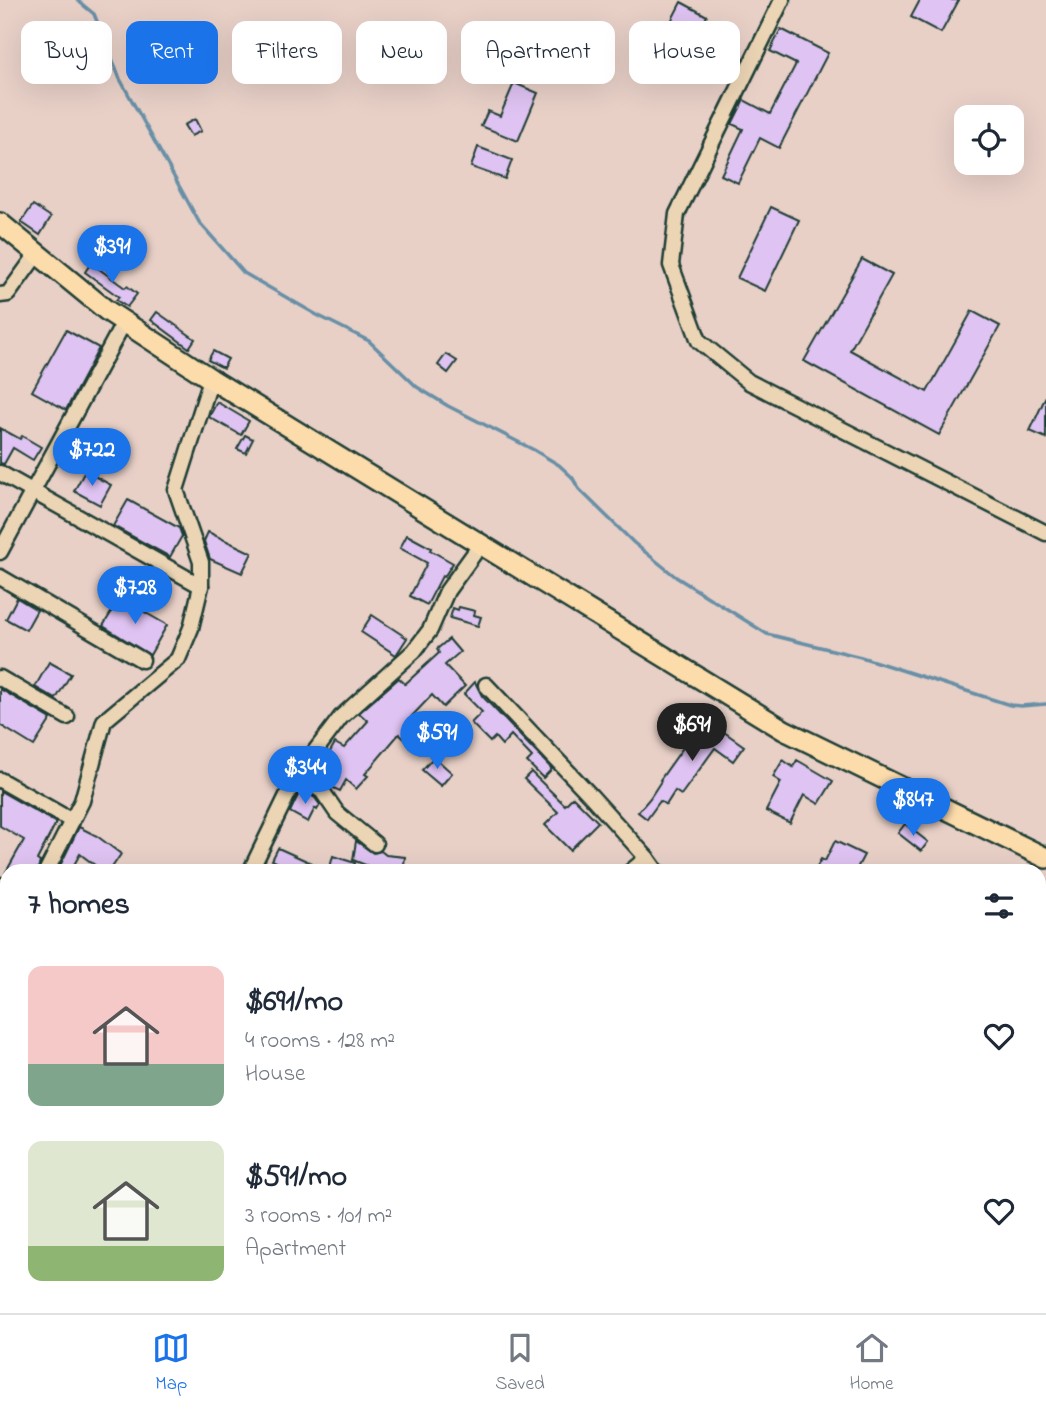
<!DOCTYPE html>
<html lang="en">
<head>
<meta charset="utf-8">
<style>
  :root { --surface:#fff; --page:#f6f6f7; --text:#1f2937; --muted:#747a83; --line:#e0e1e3; --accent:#1a73e8 }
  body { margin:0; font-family:"Indie Flower",sans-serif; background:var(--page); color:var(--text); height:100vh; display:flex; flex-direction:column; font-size:26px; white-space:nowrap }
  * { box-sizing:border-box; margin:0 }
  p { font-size:23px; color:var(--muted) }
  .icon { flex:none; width:38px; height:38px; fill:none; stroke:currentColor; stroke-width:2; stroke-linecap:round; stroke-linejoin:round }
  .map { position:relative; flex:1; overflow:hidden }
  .sheet { position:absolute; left:0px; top:864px; width:1046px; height:450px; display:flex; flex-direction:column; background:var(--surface); border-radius:21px 21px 0 0; box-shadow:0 7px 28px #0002 }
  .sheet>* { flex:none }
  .guide { position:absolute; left:21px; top:21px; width:1004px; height:63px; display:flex; gap:14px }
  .controls { position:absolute; left:954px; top:105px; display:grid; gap:14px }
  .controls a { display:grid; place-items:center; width:70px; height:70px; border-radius:14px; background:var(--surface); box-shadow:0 7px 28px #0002; font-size:35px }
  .price { position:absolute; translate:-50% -60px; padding:0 16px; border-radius:24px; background:var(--accent); color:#fff; font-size:23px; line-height:46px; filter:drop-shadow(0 2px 4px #0008) }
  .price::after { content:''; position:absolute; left:50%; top:42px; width:21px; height:16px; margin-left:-10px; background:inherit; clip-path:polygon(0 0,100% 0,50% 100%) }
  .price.on { background:#222; color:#fff }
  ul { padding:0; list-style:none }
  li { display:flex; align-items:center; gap:21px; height:175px; padding:0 28px }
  li span { display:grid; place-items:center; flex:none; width:196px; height:140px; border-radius:14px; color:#555 }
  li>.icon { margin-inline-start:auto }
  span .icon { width:84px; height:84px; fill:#fffc; stroke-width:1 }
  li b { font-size:30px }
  h2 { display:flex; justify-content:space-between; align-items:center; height:84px; padding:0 28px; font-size:30px }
  .tag { padding:0 24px; border-radius:14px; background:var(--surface); box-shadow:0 7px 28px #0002; font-size:24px; line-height:63px }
  .tag.on { background:var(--accent); color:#fff }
  .dock { display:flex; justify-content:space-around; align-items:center; height:98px; border-top:2px solid var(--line); background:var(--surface); font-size:19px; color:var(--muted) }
  .dock a { display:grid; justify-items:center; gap:4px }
  .dock .on { color:var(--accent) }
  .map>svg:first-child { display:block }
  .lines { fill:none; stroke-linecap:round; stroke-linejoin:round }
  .stream { stroke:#688fa6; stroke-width:3.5 }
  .building { fill:#dfc3f2; stroke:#1f3d34; stroke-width:2 }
  .minor-casing { stroke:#1f3d34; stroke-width:19 }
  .major-casing { stroke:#1f3d34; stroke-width:24 }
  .minor { stroke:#ecd5b5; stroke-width:14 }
  .major { stroke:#fddcac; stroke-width:19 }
</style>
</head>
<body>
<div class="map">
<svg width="1046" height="1313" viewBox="0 0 1046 1313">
  <rect width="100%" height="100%" fill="#e8d0c7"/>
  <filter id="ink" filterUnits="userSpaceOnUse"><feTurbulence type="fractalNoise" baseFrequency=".0143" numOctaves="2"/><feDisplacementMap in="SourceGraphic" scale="14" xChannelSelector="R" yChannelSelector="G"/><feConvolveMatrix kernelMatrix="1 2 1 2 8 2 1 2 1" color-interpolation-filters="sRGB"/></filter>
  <g filter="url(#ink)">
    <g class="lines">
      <path class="stream" d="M77 0 94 14 120 79 199 222 244 273 317 315 369 341 417 387 448 406 534 450 559 465 572 477 579 489 634 543 676 577 767 634 861 657 1010 705 1021 706 1046 704"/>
    </g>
    <g class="building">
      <path d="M920 0H959L941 33 911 17Z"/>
      <path d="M681 2 707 16 690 48 664 35Z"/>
      <path d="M781 29 828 53 779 148 760 138 738 183 721 175 743 129 732 124 744 100 770 114 796 64 770 51Z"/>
      <path d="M499 37 525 42 521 61 496 56Z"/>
      <path d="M514 83 538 93 518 141 481 126 488 111 500 116Z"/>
      <path d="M195 119 201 131 191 136 184 125Z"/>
      <path d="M478 147 512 160 505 179 471 167Z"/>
      <path d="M33 205 51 217 40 235 21 222Z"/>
      <path d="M771 207 799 220 765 291 737 278Z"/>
      <path d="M862 259 892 275 850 350 927 392 972 311 1000 326 939 435 804 361Z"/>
      <path d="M91 263 125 288 127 286 137 294 127 307 116 300 119 297 85 272Z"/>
      <path d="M157 312 195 339 189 348 151 320Z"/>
      <path d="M66 330 99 348 66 410 32 391Z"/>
      <path d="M213 351 228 359 223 368 208 360Z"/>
      <path d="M446 354 457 361 448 373 438 365Z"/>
      <path d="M1046 396V438L1030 431Z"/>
      <path d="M217 402 249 421 241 435 209 417Z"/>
      <path d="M0 428 20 439 22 436 41 447 33 460 13 448 4 464 0 463Z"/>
      <path d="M245 435 253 439 246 453 237 449Z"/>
      <path d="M85 471 111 485 100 505 74 491Z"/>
      <path d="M128 500 179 528 182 536 170 557 113 526Z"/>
      <path d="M208 532 252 553 242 573 210 559 204 541Z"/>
      <path d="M407 535 431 548 430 550 453 563 444 577 442 576 427 605 410 596 427 563 400 548Z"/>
      <path d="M17 598 37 610 26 630 6 619Z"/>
      <path d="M120 598 167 625 150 655 103 626Z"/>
      <path d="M459 607 475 611 474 615 481 617 478 626 450 618 453 608 458 610Z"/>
      <path d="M372 615 407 638 396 655 361 632Z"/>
      <path d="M449 639 460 652 445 665 465 686 443 707 432 695 412 716 435 737 420 753 399 734 365 774 368 776 356 789 346 780 340 791 331 787 316 776 335 743 344 748 368 721 359 713 399 678 405 684 439 653 437 649Z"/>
      <path d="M49 662 71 674 56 699 35 687Z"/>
      <path d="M475 682 482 696 552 769 543 778 527 762 532 757 511 735 502 745 495 737 490 742 471 723 482 712 464 694Z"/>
      <path d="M0 689 51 719 34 746 0 725Z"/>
      <path d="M704 718 744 746 733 761 715 748 681 795 675 791 666 805 660 801 647 819 638 812 650 798 661 781 660 780Z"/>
      <path d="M434 757 452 773 441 786 422 770Z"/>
      <path d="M783 760 793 767 797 760 833 781 819 804 804 795 790 823 766 811 781 782 773 777Z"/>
      <path d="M531 772 565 805 573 797 598 822 570 850 545 825 558 812 524 779Z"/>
      <path d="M301 789 315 798 320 805 317 810 315 808 308 822 290 812Z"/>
      <path d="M0 791 56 823 37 860 40 862 37 872H6L24 840 0 826Z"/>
      <path d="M905 824 928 842 921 851 898 833Z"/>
      <path d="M79 827 97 836 121 854 109 872H104L80 854 70 872H57Z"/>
      <path d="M356 841 373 853 381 851 386 855 405 857 403 872H383L353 860Z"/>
      <path d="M835 841 864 855 855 872H814L821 859 825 861Z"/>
      <path d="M278 848 329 871 333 856 355 863 352 872H297L272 860Z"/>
    </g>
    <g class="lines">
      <g class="minor-casing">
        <g id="minor">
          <path d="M782 0 677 214 671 265 699 341 749 382 1046 533"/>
          <path d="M0 295 8 294 37 254"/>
          <path d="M0 473 201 586"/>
          <path d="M0 552 124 322"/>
          <path d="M0 577 142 660"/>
          <path d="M0 678 67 717"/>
          <path d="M486 685 591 796 647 858 657 872"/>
          <path d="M297 775 322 791 337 813 375 844"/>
          <path d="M0 780 72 821"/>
          <path d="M46 872 82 801 104 721 178 659 191 628 201 586V562L176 490 211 379"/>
          <path d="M250 872 297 775 341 717 414 651 430 630 447 591 481 544"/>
          <path d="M630 872 647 858"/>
          <path d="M0 885 7 889"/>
          <path d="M0 1004 5 995 7 985"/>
          <path d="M1040 1031 1046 1020"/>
          <path d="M1040 1058 1046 1063"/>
          <path d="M1040 1173 1046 1178"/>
          <path d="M1040 1238 1046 1243"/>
          <path d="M0 1264 7 1265"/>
          <path d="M786 1307 792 1313"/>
          <path d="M974 1307 978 1313"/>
          <path d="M170 1313 171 1307"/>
        </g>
      </g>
      <g class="major-casing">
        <path id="major" d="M0 223 106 310 211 379 784 730 1046 858"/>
      </g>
      <use href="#minor" class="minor"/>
      <use href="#major" class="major"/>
    </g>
  </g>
</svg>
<div class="controls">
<a><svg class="icon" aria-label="locate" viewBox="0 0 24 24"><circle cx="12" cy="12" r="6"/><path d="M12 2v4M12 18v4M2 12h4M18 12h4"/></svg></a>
</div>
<b class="price" style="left:112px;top:285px">$391</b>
<b class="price" style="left:92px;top:488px">$722</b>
<b class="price" style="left:135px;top:626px">$728</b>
<b class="price on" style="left:692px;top:763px">$691</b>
<b class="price" style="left:437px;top:771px">$591</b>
<b class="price" style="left:305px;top:806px">$344</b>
<b class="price" style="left:913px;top:838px">$847</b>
<div class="guide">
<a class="tag">Buy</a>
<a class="tag on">Rent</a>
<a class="tag">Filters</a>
<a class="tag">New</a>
<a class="tag">Apartment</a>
<a class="tag">House</a>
</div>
<section class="sheet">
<h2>7 homes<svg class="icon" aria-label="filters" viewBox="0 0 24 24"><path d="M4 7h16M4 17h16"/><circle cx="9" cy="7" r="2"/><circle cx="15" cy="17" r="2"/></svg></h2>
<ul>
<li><span style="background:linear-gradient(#f6c9c9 70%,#7fa58c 0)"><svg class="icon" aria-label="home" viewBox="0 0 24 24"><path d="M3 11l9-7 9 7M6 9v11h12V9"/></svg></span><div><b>$691/mo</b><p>4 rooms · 128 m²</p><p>House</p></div><svg class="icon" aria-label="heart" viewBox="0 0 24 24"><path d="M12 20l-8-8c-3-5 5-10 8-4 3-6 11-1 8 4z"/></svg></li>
<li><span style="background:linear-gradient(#dfe7d0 75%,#8fb573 0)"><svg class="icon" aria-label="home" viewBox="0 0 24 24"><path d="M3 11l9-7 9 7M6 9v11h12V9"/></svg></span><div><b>$591/mo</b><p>3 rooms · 101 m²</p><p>Apartment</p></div><svg class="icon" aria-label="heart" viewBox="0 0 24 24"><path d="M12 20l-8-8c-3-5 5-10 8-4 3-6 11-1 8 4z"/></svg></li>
</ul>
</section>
</div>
<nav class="dock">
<a class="on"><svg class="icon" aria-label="map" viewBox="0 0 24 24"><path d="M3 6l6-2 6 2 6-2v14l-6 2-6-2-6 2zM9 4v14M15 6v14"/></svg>Map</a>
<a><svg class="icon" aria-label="saved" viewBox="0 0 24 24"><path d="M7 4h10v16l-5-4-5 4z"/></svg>Saved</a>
<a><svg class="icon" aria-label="home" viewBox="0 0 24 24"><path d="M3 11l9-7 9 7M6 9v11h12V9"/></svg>Home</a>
</nav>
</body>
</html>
